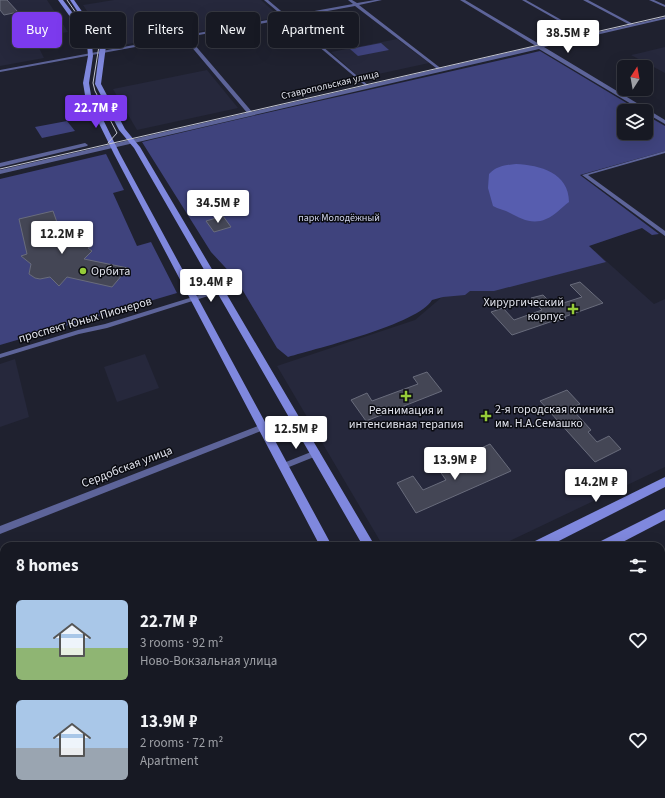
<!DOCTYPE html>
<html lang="en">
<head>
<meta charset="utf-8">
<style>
  :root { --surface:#171923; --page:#242630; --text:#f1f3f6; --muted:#9ea0a6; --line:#363841; --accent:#7c3aed }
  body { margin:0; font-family:"Source Sans 3",sans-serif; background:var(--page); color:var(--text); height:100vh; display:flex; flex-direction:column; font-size:15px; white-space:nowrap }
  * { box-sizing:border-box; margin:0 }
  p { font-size:13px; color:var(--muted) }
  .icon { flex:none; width:22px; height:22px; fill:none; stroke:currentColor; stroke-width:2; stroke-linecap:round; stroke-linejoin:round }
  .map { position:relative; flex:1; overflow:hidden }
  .panel { position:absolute; left:0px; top:542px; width:665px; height:256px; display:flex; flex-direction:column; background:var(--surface); border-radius:12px 12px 0 0; box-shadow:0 4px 16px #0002,0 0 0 1px var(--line) }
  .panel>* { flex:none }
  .guide { position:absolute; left:12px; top:12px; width:400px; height:36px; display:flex; gap:8px }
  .needle { width:26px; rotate:11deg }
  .fabs { position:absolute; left:617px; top:60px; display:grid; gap:8px }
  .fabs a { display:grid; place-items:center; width:36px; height:36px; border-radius:6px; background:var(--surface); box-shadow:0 4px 16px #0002,0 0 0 1px var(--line); font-size:20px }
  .price { position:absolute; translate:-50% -34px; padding:0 9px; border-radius:4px; background:#fff; color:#222; font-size:13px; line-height:26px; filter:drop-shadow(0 1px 2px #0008) }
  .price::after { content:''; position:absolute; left:50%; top:24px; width:12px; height:9px; margin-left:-6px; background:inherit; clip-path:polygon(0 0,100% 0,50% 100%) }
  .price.on { background:var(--accent); color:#fff }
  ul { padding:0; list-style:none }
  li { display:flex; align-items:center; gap:12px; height:100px; padding:0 16px }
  li span { display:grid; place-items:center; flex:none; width:112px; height:80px; border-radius:6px; color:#555 }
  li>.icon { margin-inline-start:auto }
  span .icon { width:48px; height:48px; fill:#fffc; stroke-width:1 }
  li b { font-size:17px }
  h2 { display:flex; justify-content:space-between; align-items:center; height:48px; padding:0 16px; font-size:17px }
  .chip { padding:0 14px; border-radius:6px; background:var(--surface); box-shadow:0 4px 16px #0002,0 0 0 1px var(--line); font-size:14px; line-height:36px }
  .chip.on { background:var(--accent); color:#fff }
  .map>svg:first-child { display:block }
  .built { fill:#26283c }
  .green { fill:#3f437d }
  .water { fill:#575daf }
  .building { fill:#444655; stroke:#696c7c }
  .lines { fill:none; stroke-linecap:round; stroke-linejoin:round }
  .minor { fill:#5d6499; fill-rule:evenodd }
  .tertiary { fill:#5d6499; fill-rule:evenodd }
  .secondary { fill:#7f88de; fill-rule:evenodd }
  .tram { stroke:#c2c4ce; stroke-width:1 }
  .poi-dot { fill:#96cc39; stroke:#0a0b11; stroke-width:1.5 }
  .labels { text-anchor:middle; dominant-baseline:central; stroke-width:3; stroke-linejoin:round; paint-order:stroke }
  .far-street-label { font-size:10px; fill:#e0e2ec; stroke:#0a0b11 }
  .far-park-label { font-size:10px; fill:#d1d5ec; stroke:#0a0b11 }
  .poi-label { font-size:12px; fill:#e0e2ec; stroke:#0a0b11; text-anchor:start }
  .street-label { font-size:12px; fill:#e0e2ec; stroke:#0a0b11 }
</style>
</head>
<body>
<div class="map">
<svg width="665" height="798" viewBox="0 0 665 798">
  <rect width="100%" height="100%" fill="#1f212f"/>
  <g class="built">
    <path d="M0 0H47L68 32 34 38 44 58 0 66Z"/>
    <path d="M114 0H261L280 17 111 47 83 5Z"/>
    <path d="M397 39 429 63 360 78 331 52Z"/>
    <path d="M665 47V73L631 55 636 54Z"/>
    <path d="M207 70 238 108 137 130 113 89Z"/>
    <path d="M595 251 654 304 665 299V467L499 546H383L277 366 415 320 442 297Z"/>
    <path d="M145 354 159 388 117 402 104 367Z"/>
    <path d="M15 359 29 417 0 427V364Z"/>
    <path d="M4 577V635L0 637V579Z"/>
  </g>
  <g class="green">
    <path d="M381 43 389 50 358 56 350 49Z"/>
    <path d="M540 51 640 111H624V133H646V115L665 126V151L580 175 659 234 652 235 642 228 589 246 606 262 494 291H470L465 295 443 297 432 300C418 324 318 348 288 357L277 348 236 279 211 252 142 142C274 110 407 82 540 51Z"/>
    <path d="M67 121 75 131 42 138 35 127Z"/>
    <path d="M106 154 124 190 113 193 137 246 151 242 177 293 0 345V179Z"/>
    <path d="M662 625 665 628V672L661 667V626Z"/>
  </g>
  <path class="water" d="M516 164C540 165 569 173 569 202 561 208 554 216 546 219 533 225 521 219 510 213 505 210 498 209 493 206L488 188 489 174C497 166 505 165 516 164Z"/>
  <g class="building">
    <path d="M0 0H7L18 12 4 15 0 10Z"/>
    <path d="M53 211 65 245 78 241 81 244 85 241 92 246 88 248 92 251 84 259 128 268 112 287 67 277 59 286 50 277 40 279 35 278 29 274 31 264 21 256 27 254 19 219Z"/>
    <path d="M223 216 231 227 214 232 206 221Z"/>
    <path d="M580 282 603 303 564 317 566 318 555 322 553 321 512 335 491 312 503 308 514 320 542 310 531 298 543 295 554 306 582 297 570 285Z"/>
    <path d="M427 372 442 391 366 421 351 400 367 393 372 401 418 384 413 377Z"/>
    <path d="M567 390 580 404 571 408 591 430 588 432 597 442 609 436 621 449 595 462 540 401Z"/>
    <path d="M490 444 511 471 416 513 397 483 413 476 423 490 446 480 439 470 458 462 466 473 485 464 475 451Z"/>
  </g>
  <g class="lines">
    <g class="minor">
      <path d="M264 0H268L287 16 353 4 348 0H352L357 3 375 0H382L359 5 443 70 440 71 355 6 289 18 369 86V88H368L286 19 188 37 253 113V114L251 115H249L184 38 0 72V70L284 17Z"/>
      <path d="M522 0H526L590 36 587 37Z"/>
      <path d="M583 0H588L635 25 632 26Z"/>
      <path d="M649 0H654L665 5V7Z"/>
      <path d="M665 151V153L588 175 665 231V236L582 175Z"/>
      <path d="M222 288 225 290 224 291 107 328 79 334 0 358V354L78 330 105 324Z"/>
      <path d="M263 424 266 425 267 427 266 429 0 534V526Z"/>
      <path d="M316 450 319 451 320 453 319 455 284 469 281 468 280 466 281 464Z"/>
    </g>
    <g class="tertiary">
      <path d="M460 0H465L541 45 665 17V19L544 47 665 120V124L646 113V111H643L539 49 0 174V170L536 46Z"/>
      <path d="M85 143 88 145 87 146 0 167V163Z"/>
    </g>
    <g class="secondary">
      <path d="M58 0H63L81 24 92 44 93 56 89 83 91 95 120 154 332 546H320L114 154 85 95 83 83 88 56 87 44 76 25Z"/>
      <path d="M70 0H74L106 46 101 84 125 129 140 147 375 546H363L134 148 119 130 95 84 100 46Z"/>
      <path d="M665 477V487L549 546H531L533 542Z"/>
      <path d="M665 509V520L615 546H597L599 542Z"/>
      <path d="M29 794H51L49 798H27Z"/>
      <path d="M109 794H131L129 798H107Z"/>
      <path d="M454 794H470L472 798H456Z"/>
      <path d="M508 794H524L526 798H510Z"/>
    </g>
    <g class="tram">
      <path d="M67 0 99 46 93 83 95 91 117 133 108 143"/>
      <path d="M0 169 665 16"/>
    </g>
  </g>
  <g class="poi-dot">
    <circle cx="83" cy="271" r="4"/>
    <path d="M571 303h4v4h4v4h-4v4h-4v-4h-4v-4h4z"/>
    <path d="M404 390h4v4h4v4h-4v4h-4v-4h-4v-4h4z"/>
    <path d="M484 410h4v4h4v4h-4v4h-4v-4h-4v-4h4z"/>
  </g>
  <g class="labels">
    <g class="far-street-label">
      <text transform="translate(330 85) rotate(-13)">Ставропольская улица</text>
    </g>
    <g class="far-park-label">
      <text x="339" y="218">парк Молодёжный</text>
    </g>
    <g class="poi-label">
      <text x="91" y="271">Орбита</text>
      <text x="564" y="302" text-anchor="end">Хирургический<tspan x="564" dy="14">корпус</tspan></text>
      <text x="495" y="409">2-я городская клиника<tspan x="495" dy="14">им. Н.А.Семашко</tspan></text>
      <text x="406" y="410" text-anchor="middle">Реанимация и<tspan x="406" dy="14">интенсивная терапия</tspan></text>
    </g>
    <g class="street-label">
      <text transform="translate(85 320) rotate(-16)">проспект Юных Пионеров</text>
      <text transform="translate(127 467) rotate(-21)">Сердобская улица</text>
    </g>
  </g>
</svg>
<div class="fabs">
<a><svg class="needle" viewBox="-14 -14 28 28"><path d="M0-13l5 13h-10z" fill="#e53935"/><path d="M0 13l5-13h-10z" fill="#9ea0a6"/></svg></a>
<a><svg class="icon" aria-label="layers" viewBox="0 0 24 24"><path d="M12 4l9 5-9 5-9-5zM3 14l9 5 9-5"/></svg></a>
</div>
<b class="price" style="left:568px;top:54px">38.5M ₽</b>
<b class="price on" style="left:96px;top:129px">22.7M ₽</b>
<b class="price" style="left:218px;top:224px">34.5M ₽</b>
<b class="price" style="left:62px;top:255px">12.2M ₽</b>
<b class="price" style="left:211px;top:303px">19.4M ₽</b>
<b class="price" style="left:296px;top:450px">12.5M ₽</b>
<b class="price" style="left:455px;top:481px">13.9M ₽</b>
<b class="price" style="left:596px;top:503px">14.2M ₽</b>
<div class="guide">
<a class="chip on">Buy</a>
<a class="chip">Rent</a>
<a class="chip">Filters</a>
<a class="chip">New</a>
<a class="chip">Apartment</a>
</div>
<section class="panel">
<h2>8 homes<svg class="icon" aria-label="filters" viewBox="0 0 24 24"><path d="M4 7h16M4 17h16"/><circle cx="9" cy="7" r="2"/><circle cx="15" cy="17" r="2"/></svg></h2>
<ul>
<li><span style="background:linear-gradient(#a9c7e8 60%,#8fb573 0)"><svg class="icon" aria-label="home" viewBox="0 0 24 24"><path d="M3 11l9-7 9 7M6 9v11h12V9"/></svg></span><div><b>22.7M ₽</b><p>3 rooms · 92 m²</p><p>Ново-Вокзальная улица</p></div><svg class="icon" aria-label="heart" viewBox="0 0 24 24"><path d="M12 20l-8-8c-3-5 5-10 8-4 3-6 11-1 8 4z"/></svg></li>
<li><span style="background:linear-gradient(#a9c7e8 60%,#9aa5b1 0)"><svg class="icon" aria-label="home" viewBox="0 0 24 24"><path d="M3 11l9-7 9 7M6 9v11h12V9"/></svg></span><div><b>13.9M ₽</b><p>2 rooms · 72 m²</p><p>Apartment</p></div><svg class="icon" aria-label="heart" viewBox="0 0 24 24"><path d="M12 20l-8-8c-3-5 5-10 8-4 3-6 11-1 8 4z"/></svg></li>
</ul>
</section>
</div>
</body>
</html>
